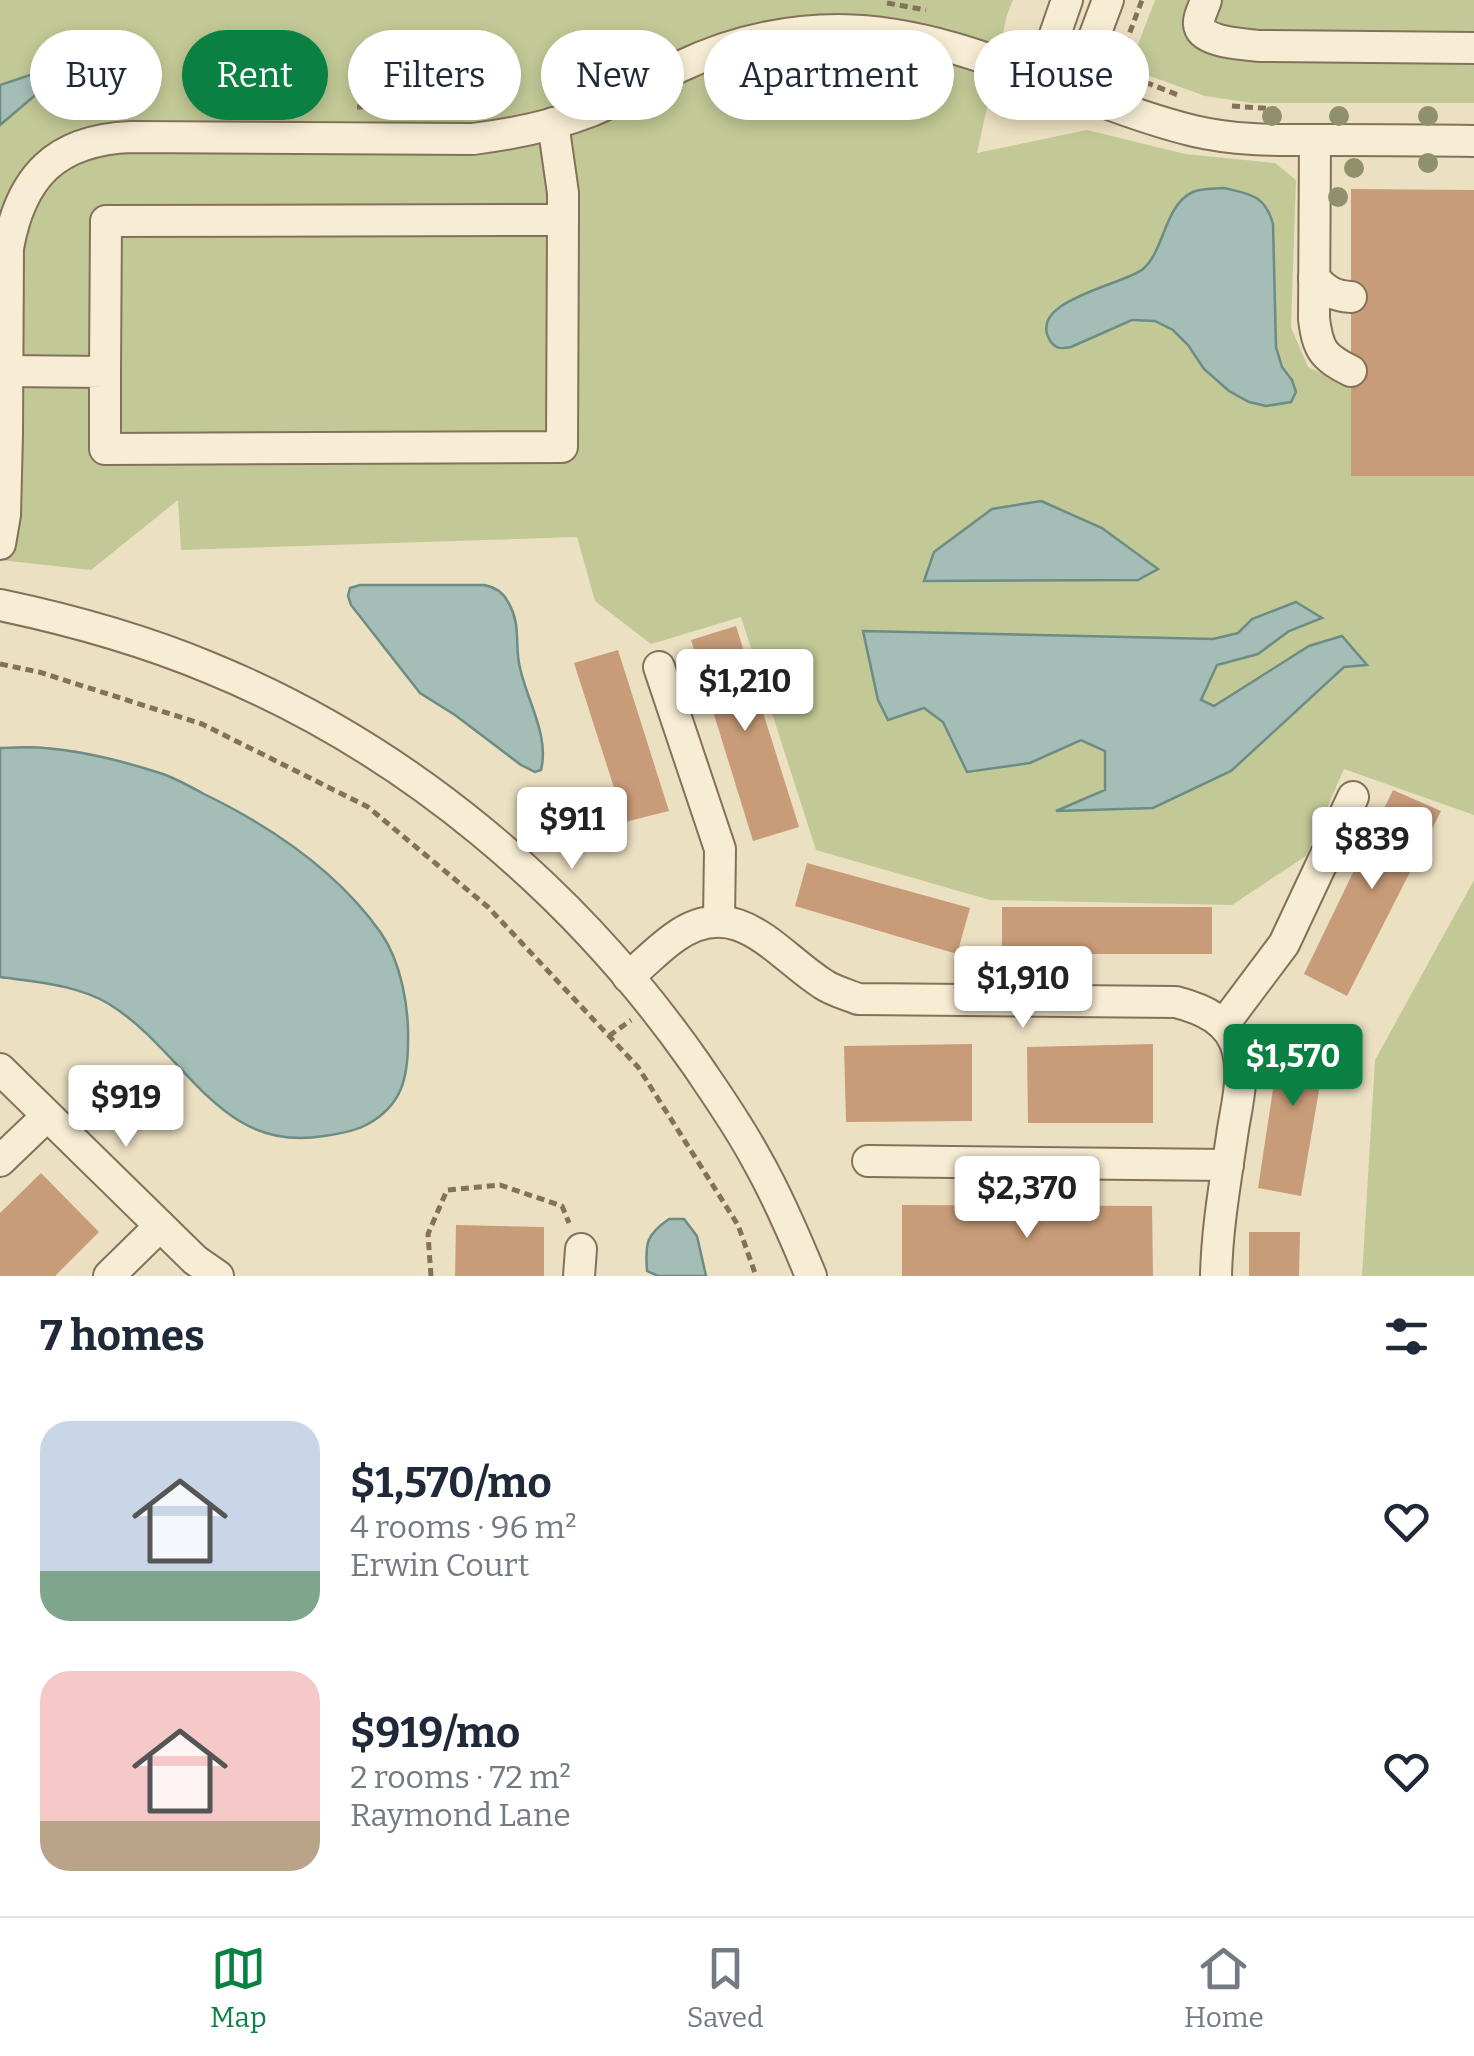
<!DOCTYPE html>
<html lang="en">
<head>
<meta charset="utf-8">
<style>
  :root { --surface:#fff; --page:#f6f6f7; --text:#1f2937; --muted:#747a83; --line:#e0e1e3; --accent:#0b8043 }
  body { margin:0; font-family:Bitter,serif; background:var(--page); color:var(--text); height:100vh; display:flex; flex-direction:column; font-size:38px; white-space:nowrap }
  * { box-sizing:border-box; margin:0 }
  p { font-size:32px; color:var(--muted) }
  .icon { flex:none; width:55px; height:55px; fill:none; stroke:currentColor; stroke-width:2; stroke-linecap:round; stroke-linejoin:round }
  .map { position:relative; height:1276px; overflow:hidden }
  .drawer { display:flex; flex-direction:column; background:var(--surface); flex:1 }
  .drawer>* { flex:none }
  .top-card { position:absolute; left:30px; top:30px; width:1415px; height:90px; display:flex; gap:20px }
  .price { position:absolute; translate:-50% -85px; padding:0 22px; border-radius:10px; background:#fff; color:#222; font-size:32px; line-height:65px; filter:drop-shadow(0 2px 5px #0008) }
  .price::after { content:''; position:absolute; left:50%; top:60px; width:30px; height:22px; margin-left:-15px; background:inherit; clip-path:polygon(0 0,100% 0,50% 100%) }
  .price.on { background:var(--accent); color:#fff }
  ul { padding:0; list-style:none }
  li { display:flex; align-items:center; gap:30px; height:250px; padding:0 40px }
  li span { display:grid; place-items:center; flex:none; width:280px; height:200px; border-radius:30px; color:#555 }
  li>.icon { margin-inline-start:auto }
  span .icon { width:120px; height:120px; fill:#fffc; stroke-width:1 }
  li b { font-size:42px }
  h2 { display:flex; justify-content:space-between; align-items:center; height:120px; padding:0 40px; font-size:42px }
  .chip { padding:0 35px; border-radius:45px; background:var(--surface); box-shadow:0 5px 15px #0003; font-size:35px; line-height:90px }
  .chip.on { background:var(--accent); color:#fff }
  .dock { display:flex; justify-content:space-around; align-items:center; height:140px; border-top:2px solid var(--line); background:var(--surface); font-size:28px; color:var(--muted) }
  .dock a { display:grid; justify-items:center; gap:5px }
  .dock .on { color:var(--accent) }
  .map>svg:first-child { display:block }
  .green { fill:#c2c996; fill-rule:evenodd }
  .water { fill:#a4beb7; stroke:#6c8c84; stroke-width:2.5 }
  .building { fill:#c89c79 }
  .lines { fill:none; stroke-linecap:round; stroke-linejoin:round }
  .minor-casing { stroke:#84715a; stroke-width:34 }
  .path { stroke:#84715a; stroke-width:5; stroke-dasharray:8 5; stroke-linecap:butt }
  .minor { stroke:#f7edd4; stroke-width:30 }
  .tree { fill:#90916c }
</style>
</head>
<body>
<div class="map">
<svg width="1474" height="1276" viewBox="0 0 1474 1276">
  <rect width="100%" height="100%" fill="#ece0c2"/>
  <g class="green">
    <path d="M0 0H1013L1007 15 977 153 1087 130 1185 154 1275 163 1296 180 1291 327 1308 367 1351 387 1474 476V815L1344 769 1306 856 1232 905 990 900 816 850 741 617 651 644 595 601 577 537 181 550 178 500 91 570 0 560ZM1223 188 1247 193 1273 224 1276 347 1282 367 1292 380 1296 392 1290 402C1284 403 1274 407 1268 406 1248 405 1215 382 1203 367 1188 350 1178 326 1154 321 1120 314 1077 358 1052 345L1121 281 1140 271 1150 261 1157 247 1206 189Z"/>
    <path d="M1155 0H1474V103H1252L1205 96 1136 71 1131 63Z"/>
    <path d="M1474 880V1276H1362L1375 1060Z"/>
  </g>
  <g class="water">
    <path d="M36 73H47L50 79 45 87 0 125V85Z"/>
    <path d="M1224 188C1250 194 1265 195 1273 224L1276 347 1282 367 1292 380 1296 392 1291 402 1266 406 1249 402 1229 391 1204 369 1188 345 1173 330 1155 321 1132 320 1071 347C1062 349 1056 349 1051 342 1023 301 1124 285 1143 269 1165 250 1164 205 1193 192 1202 188 1214 189 1224 188Z"/>
    <path d="M1041 501 1102 528 1158 569 1138 580 924 581 934 552 992 509Z"/>
    <path d="M360 585H484C495 587 503 592 508 602 521 624 515 641 519 663 525 698 550 734 541 770L535 772 521 765 455 715 420 693 351 605 348 596 350 588Z"/>
    <path d="M1296 602 1322 618 1289 631 1258 654 1217 665 1201 700 1214 706 1309 646 1342 636 1367 665 1344 667 1231 771 1153 808 1056 811 1105 790V751L1081 740 1030 763 967 772 943 722 924 708 888 720 878 700 863 631 1213 639 1238 633 1252 619Z"/>
    <path d="M0 748C15 748 31 746 45 748 85 751 126 762 163 774 177 779 191 787 204 794 270 826 338 872 381 933 401 962 409 1007 408 1041 408 1078 402 1105 368 1124 356 1131 338 1134 324 1136 218 1154 187 1052 109 1004 78 985 36 982 0 977Z"/>
    <path d="M669 1219H684L697 1236 706 1276H658L647 1271C645 1243 646 1235 669 1219Z"/>
  </g>
  <g class="building">
    <path d="M1351 189 1474 190V476H1351Z"/>
    <path d="M736 626 799 827 753 841 691 640Z"/>
    <path d="M618 650 669 811 625 822 574 663Z"/>
    <path d="M1393 790 1441 811 1347 996 1304 974Z"/>
    <path d="M807 863 970 908 957 954 795 906Z"/>
    <rect x="1002" y="907" width="210" height="47"/>
    <path d="M1283 1024 1329 1031 1301 1196 1258 1188Z"/>
    <path d="M972 1044V1121L846 1122 844 1046Z"/>
    <path d="M1153 1044V1123H1028L1027 1047Z"/>
    <path d="M41 1173 99 1232 55 1276H0V1213Z"/>
    <path d="M902 1205 1152 1206 1153 1276H902Z"/>
    <path d="M456 1225 544 1227V1276H455Z"/>
    <path d="M1249 1232H1300L1299 1276H1249Z"/>
  </g>
  <g class="lines">
    <g class="minor-casing">
      <g id="minor">
        <path d="M1206 0C1204 7 1198 18 1199 24 1200 43 1245 44 1259 46L1474 48"/>
        <path d="M1059 84 1086 59 1108 0"/>
        <path d="M1059 84 1052 43 1067 0"/>
        <path d="M553 123 563 193V220"/>
        <path d="M1315 140 1314 319C1318 350 1323 357 1351 371"/>
        <path d="M1314 278C1326 291 1334 296 1351 297"/>
        <path d="M7 371 105 372 106 221 563 220 562 447 105 449V372"/>
        <path d="M0 544 5 515 7 434 8 248C21 176 56 140 131 137L473 139C513 134 553 126 591 111 621 99 649 81 679 67 729 43 783 30 839 30 965 31 1075 102 1194 131 1236 141 1280 140 1323 140 1373 140 1424 140 1474 141"/>
        <path d="M0 605C71 620 143 640 210 668 406 748 575 891 696 1064 717 1095 739 1126 757 1160 778 1197 795 1237 811 1276"/>
        <path d="M659 667 720 849 719 921"/>
        <path d="M628 977C644 964 659 948 675 937 737 893 776 954 823 984 833 991 846 994 858 999L1176 1002C1203 1009 1231 1021 1238 1052 1244 1077 1237 1105 1233 1129 1226 1178 1217 1227 1216 1276"/>
        <path d="M1224 1024 1284 944 1353 797"/>
        <path d="M0 1069 195 1260 218 1276"/>
        <path d="M0 1161 47 1116"/>
        <path d="M868 1161 1228 1165"/>
        <path d="M109 1276 160 1226"/>
        <path d="M579 1276 581 1249"/>
      </g>
    </g>
    <g class="path">
      <path d="M887 3 926 10"/>
      <path d="M1109 68 1178 95"/>
      <path d="M1116 69 1142 0"/>
      <path d="M1232 106 1276 109"/>
      <path d="M357 107 505 103"/>
      <path d="M0 664 39 672 202 724 368 807 488 907 638 1067 738 1225 756 1276"/>
      <path d="M609 1036 631 1020"/>
      <path d="M431 1276 428 1234 447 1190 500 1185 562 1206 569 1223"/>
    </g>
    <use href="#minor" class="minor"/>
  </g>
  <g class="tree">
    <circle cx="1126" cy="83" r="10"/>
    <circle cx="1272" cy="116" r="10"/>
    <circle cx="1339" cy="116" r="10"/>
    <circle cx="1428" cy="116" r="10"/>
    <circle cx="1428" cy="163" r="10"/>
    <circle cx="1354" cy="168" r="10"/>
    <circle cx="1338" cy="197" r="10"/>
  </g>
</svg>
<b class="price" style="left:745px;top:734px">$1,210</b>
<b class="price" style="left:572px;top:872px">$911</b>
<b class="price" style="left:1372px;top:892px">$839</b>
<b class="price" style="left:1023px;top:1031px">$1,910</b>
<b class="price on" style="left:1293px;top:1109px">$1,570</b>
<b class="price" style="left:126px;top:1150px">$919</b>
<b class="price" style="left:1027px;top:1241px">$2,370</b>
<div class="top-card">
<a class="chip">Buy</a>
<a class="chip on">Rent</a>
<a class="chip">Filters</a>
<a class="chip">New</a>
<a class="chip">Apartment</a>
<a class="chip">House</a>
</div>
</div>
<section class="drawer">
<h2>7 homes<svg class="icon" aria-label="filters" viewBox="0 0 24 24"><path d="M4 7h16M4 17h16"/><circle cx="9" cy="7" r="2"/><circle cx="15" cy="17" r="2"/></svg></h2>
<ul>
<li><span style="background:linear-gradient(#c9d6e8 75%,#7fa58c 0)"><svg class="icon" aria-label="home" viewBox="0 0 24 24"><path d="M3 11l9-7 9 7M6 9v11h12V9"/></svg></span><div><b>$1,570/mo</b><p>4 rooms · 96 m²</p><p>Erwin Court</p></div><svg class="icon" aria-label="heart" viewBox="0 0 24 24"><path d="M12 20l-8-8c-3-5 5-10 8-4 3-6 11-1 8 4z"/></svg></li>
<li><span style="background:linear-gradient(#f6c9c9 75%,#b9a48a 0)"><svg class="icon" aria-label="home" viewBox="0 0 24 24"><path d="M3 11l9-7 9 7M6 9v11h12V9"/></svg></span><div><b>$919/mo</b><p>2 rooms · 72 m²</p><p>Raymond Lane</p></div><svg class="icon" aria-label="heart" viewBox="0 0 24 24"><path d="M12 20l-8-8c-3-5 5-10 8-4 3-6 11-1 8 4z"/></svg></li>
</ul>
</section>
<nav class="dock">
<a class="on"><svg class="icon" aria-label="map" viewBox="0 0 24 24"><path d="M3 6l6-2 6 2 6-2v14l-6 2-6-2-6 2zM9 4v14M15 6v14"/></svg>Map</a>
<a><svg class="icon" aria-label="saved" viewBox="0 0 24 24"><path d="M7 4h10v16l-5-4-5 4z"/></svg>Saved</a>
<a><svg class="icon" aria-label="home" viewBox="0 0 24 24"><path d="M3 11l9-7 9 7M6 9v11h12V9"/></svg>Home</a>
</nav>
</body>
</html>
